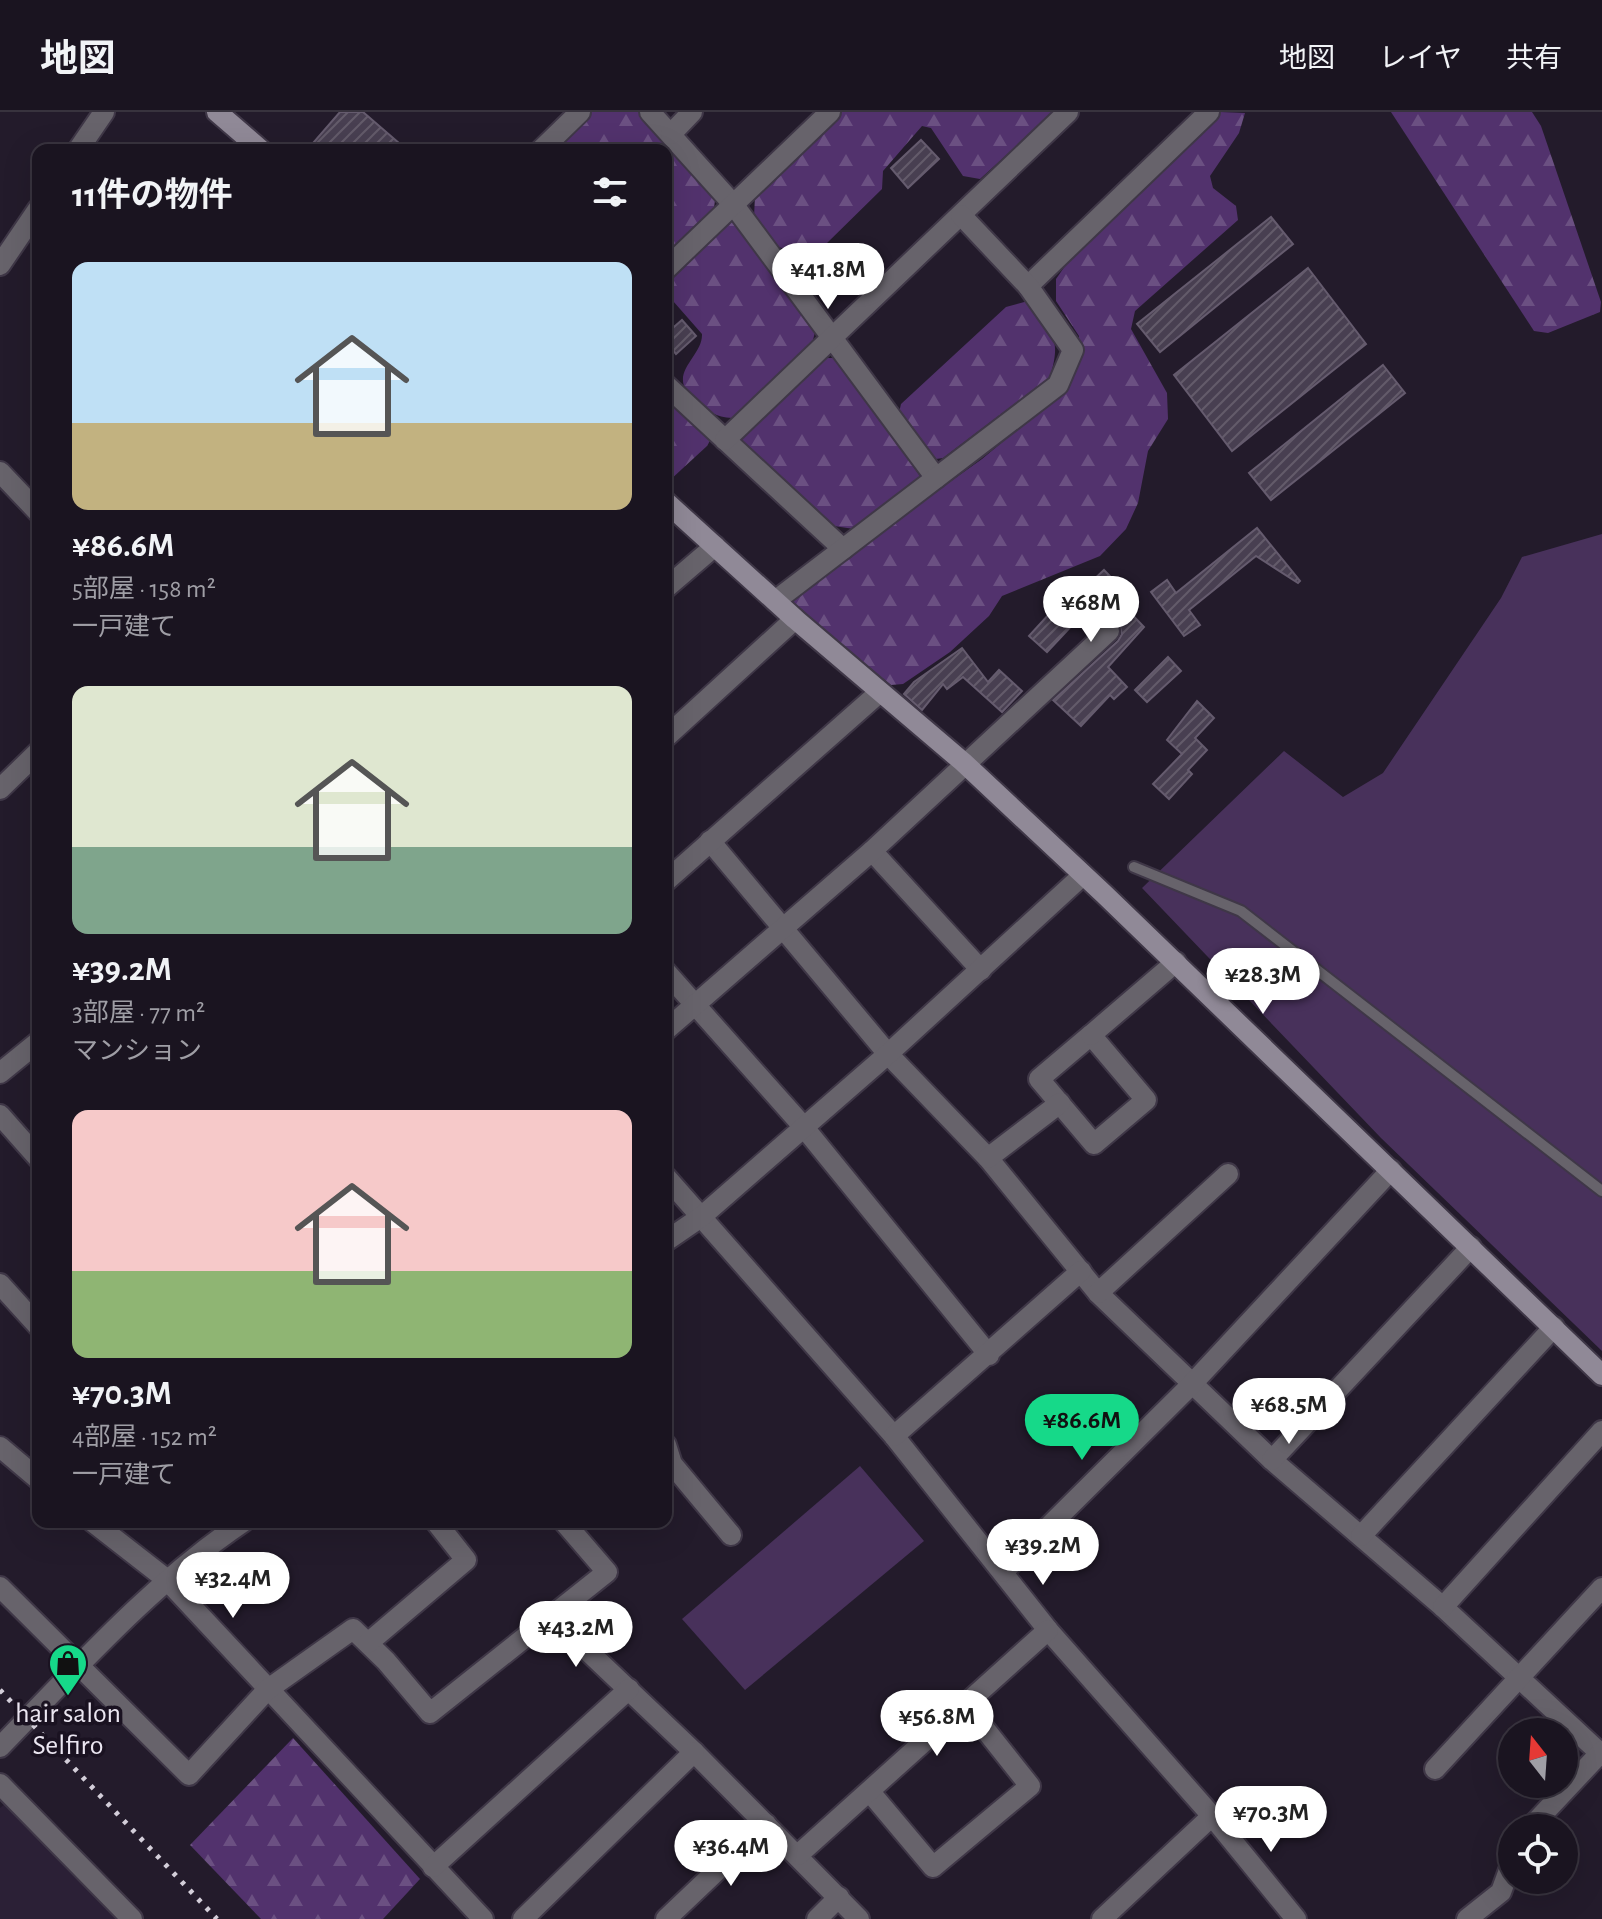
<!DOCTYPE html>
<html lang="ja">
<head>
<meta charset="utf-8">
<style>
  :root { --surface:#1a1420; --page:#27212d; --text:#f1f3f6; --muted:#9f9ea5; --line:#38333e; --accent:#16d989 }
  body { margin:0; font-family:"Alegreya Sans","Noto Sans JP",sans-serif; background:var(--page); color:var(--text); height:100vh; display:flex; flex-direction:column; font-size:30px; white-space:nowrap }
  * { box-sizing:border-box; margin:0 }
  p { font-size:26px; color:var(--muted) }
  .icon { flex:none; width:44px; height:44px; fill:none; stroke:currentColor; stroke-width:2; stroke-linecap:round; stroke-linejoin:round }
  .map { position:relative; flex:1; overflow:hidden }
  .sheet { position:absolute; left:32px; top:32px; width:640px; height:1384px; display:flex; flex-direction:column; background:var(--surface); border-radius:16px; box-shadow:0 8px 32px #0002,0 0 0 2px var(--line) }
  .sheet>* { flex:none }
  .needle { width:52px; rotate:343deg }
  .fabs { position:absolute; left:1498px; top:1606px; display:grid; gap:16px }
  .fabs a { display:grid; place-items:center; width:80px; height:80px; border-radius:50%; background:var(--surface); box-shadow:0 8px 32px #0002,0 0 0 2px var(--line); font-size:40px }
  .price { position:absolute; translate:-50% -68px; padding:0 18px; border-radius:28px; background:#fff; color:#222; font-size:26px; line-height:52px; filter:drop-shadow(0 2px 4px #0008) }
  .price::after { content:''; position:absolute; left:50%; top:48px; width:24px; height:18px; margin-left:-12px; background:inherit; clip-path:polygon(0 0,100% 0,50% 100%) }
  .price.current { background:var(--accent); color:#111 }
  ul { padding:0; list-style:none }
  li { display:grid; align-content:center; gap:16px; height:424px; padding:0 40px }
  li span { display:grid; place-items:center; height:248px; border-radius:16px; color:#555 }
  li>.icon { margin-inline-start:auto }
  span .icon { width:144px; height:144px; fill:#fffc; stroke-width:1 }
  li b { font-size:34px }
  h2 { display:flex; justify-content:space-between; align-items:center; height:96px; padding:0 40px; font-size:34px }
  header { display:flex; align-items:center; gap:48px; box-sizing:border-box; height:112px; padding:0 40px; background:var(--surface); border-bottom:2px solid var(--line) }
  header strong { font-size:38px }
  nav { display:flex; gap:44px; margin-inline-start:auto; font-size:28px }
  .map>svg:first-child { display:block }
  .built { fill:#2b2036 }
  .forest { fill:url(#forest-firs) }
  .garden { fill:#48315b }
  .building { fill:url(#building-hatch); stroke:#655b6e; stroke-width:2 }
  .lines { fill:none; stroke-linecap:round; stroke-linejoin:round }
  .lane-casing { stroke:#3f3747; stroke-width:14 }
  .street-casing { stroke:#3f3747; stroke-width:24 }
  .secondary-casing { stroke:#3f3747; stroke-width:24 }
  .lane { stroke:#67636b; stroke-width:10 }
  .street { stroke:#67636b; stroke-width:20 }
  .secondary { stroke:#908997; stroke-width:20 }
  .rail { stroke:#d3ced9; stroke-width:5; stroke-dasharray:4 8; stroke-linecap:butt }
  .labels { text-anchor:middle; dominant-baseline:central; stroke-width:7; stroke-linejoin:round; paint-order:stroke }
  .poi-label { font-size:28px; fill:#ebe6f1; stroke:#1a1221 }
</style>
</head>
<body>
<header>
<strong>地図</strong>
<nav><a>地図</a><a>レイヤ</a><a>共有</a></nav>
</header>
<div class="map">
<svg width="1602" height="1807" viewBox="0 0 1602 1807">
  <defs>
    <pattern id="forest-firs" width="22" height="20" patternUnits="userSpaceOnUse" patternTransform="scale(2)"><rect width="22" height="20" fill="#52326d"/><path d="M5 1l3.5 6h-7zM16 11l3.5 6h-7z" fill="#6b5082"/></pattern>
    <pattern id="building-hatch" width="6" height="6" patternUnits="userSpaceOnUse" patternTransform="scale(2)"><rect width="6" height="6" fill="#483f51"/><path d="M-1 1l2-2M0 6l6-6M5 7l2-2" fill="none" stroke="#635b6a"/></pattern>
  </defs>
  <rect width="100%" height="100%" fill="#231b2b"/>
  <path class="built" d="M5 1692 118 1807H0V1696Z"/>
  <g class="forest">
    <path d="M590 0H639L715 88 713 104 666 148V38H550Z"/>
    <path d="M842 0H1054L980 67 963 64 931 16 922 14 883 59 882 77 826 132 794 140 766 131 754 106 755 83Z"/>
    <path d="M1220 0 1245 1 1239 21 1210 64 1213 76 1236 94 1238 108 1135 199 1131 217 1167 281 1168 307 1148 339 1138 391 1126 417 1100 444 1002 484 989 504 950 540 903 572 891 573 791 492 790 484 982 347 1041 298 1079 244V224L1056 189V167L1072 144Z"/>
    <path d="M1391 0H1532L1541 14 1601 190 1600 200 1548 221 1534 219Z"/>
    <path d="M736 108 816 216 812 232 736 306C717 306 711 301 696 289 663 262 703 246 702 222L666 181V168L725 110Z"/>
    <path d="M1028 189C1052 219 1062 225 1050 265L943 346 936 347 899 301 901 292 1006 195Z"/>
    <path d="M823 246H837L920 364 916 375 854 417 834 414 739 337 737 330Z"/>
    <path d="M666 281 713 323 707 334 669 369 666 368Z"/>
    <path d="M293 1626 420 1767 383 1807H261L190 1733Z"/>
  </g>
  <g class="garden">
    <path d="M1602 422V1239L1381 1026 1142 776 1284 639 1343 685 1383 661 1501 486 1522 445Z"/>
    <path d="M860 1354 924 1429 745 1578 682 1507Z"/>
  </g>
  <g class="building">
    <path d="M340 0H363L407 38H307Z"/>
    <path d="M921 28 939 47 908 76 891 56Z"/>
    <path d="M1271 105 1293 132 1160 240 1137 212Z"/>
    <path d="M1308 156 1366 232 1232 339 1174 263Z"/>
    <path d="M682 208 696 224 676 242 666 230V222Z"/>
    <path d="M1383 253 1405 281 1271 388 1249 361Z"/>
    <path d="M1257 416 1300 469 1298 471 1256 444 1189 498 1200 513 1184 524 1151 480 1167 468 1176 481Z"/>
    <path d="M1104 458 1128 483 1120 490 1144 515 1108 555 1127 575 1114 587 1110 583 1081 614 1053 588 1118 529 1122 522 1119 511 1105 507 1088 520 1077 508 1047 540 1029 524 1051 500 1055 504Z"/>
    <path d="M962 536 988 570 999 558 1022 579 1002 600 963 565 947 577 943 572 922 598 904 582 914 570Z"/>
    <path d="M1168 545 1181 559 1147 590 1135 578Z"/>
    <path d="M1197 589 1214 606 1195 626 1207 638 1188 658 1192 662 1169 687 1153 672 1182 642 1167 628Z"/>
  </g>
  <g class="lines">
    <g class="lane-casing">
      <path id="lane" d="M1134 755 1241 799 1602 1079"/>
    </g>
    <g class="street-casing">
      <g id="street">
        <path d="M650 0 733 92 936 366"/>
        <path d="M671 22 692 0"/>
        <path d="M78 38 104 0"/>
        <path d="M541 38 580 0"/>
        <path d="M0 153 38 97"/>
        <path d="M666 157 830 0"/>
        <path d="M1028 174 1209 0"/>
        <path d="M666 273 843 437"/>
        <path d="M725 328 1068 0"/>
        <path d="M0 360 38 400"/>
        <path d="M666 476 715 434"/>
        <path d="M775 489 1058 273 1073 238 1028 174 961 103"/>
        <path d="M666 625 795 507"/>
        <path d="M0 677 38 640"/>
        <path d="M710 729 888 942 988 1046 1098 1181 1272 1348 1443 1495 1602 1643"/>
        <path d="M872 739 981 858"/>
        <path d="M666 769 880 580"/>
        <path d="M666 860 802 1013 989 1243"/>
        <path d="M666 918 872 739 1109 519"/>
        <path d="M1091 923 1146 988 1094 1032 1039 967Z"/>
        <path d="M1091 923 1176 850"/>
        <path d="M0 961 38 930"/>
        <path d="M0 1003 38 1046"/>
        <path d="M988 1046 1060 991"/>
        <path d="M666 1065 894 1324 1048 1518 1212 1704 1296 1807"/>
        <path d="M666 1129 701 1105 888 942 1083 763"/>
        <path d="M0 1172 38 1214"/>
        <path d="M1098 1181 1228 1062"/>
        <path d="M894 1324 1081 1159"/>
        <path d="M666 1333 672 1352 731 1423"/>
        <path d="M0 1335 38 1367"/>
        <path d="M1272 1348 1471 1135"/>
        <path d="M93 1410 166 1467 483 1807"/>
        <path d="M1361 1424 1554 1215"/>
        <path d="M1003 1460 1192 1272 1391 1058"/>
        <path d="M0 1475 189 1663 267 1578 353 1517 386 1549 430 1601 607 1460 564 1410"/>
        <path d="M1443 1495 1602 1319"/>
        <path d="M553 1506 694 1640 859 1807"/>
        <path d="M368 1531 466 1448 436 1410"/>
        <path d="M0 1635C78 1555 150 1473 243 1410"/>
        <path d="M1435 1657 1602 1476"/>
        <path d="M0 1672 132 1807"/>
        <path d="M870 1680 933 1755 1030 1674 965 1592"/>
        <path d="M1530 1716 1602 1639"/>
        <path d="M798 1743 1048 1518"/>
        <path d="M433 1755 629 1577"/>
        <path d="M523 1807 694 1640"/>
        <path d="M666 1807 766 1712"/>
        <path d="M817 1807 839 1785"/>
        <path d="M1102 1807 1212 1704"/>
        <path d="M1467 1807 1501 1780 1512 1750"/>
      </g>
    </g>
    <g class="secondary-casing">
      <g id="secondary">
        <path d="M217 0 261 38"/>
        <path d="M666 390 795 507 963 650 1104 782 1602 1263"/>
      </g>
    </g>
    <use href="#lane" class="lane"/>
    <use href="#street" class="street"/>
    <use href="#secondary" class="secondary"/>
    <path class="rail" d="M0 1578 217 1807"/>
  </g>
  <defs>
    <g id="shop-pin" transform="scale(2)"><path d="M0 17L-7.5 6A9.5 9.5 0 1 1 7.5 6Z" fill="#16d989" stroke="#1a1221"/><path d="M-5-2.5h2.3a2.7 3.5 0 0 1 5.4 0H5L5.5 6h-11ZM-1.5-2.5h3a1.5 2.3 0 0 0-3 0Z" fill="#111"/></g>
  </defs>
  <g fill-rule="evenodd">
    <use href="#shop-pin" x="68" y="1551"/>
  </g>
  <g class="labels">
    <g class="poi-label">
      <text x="68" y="1602">hair salon<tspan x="68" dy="32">Selfiro</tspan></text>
    </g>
  </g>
</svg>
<div class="fabs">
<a><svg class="needle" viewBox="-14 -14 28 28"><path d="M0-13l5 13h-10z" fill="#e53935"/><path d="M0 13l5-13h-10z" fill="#9f9ea5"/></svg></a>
<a><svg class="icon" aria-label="locate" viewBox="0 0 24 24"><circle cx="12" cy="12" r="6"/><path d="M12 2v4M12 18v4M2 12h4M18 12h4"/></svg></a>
</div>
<b class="price" style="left:828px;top:199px">¥41.8M</b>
<b class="price" style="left:1091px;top:532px">¥68M</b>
<b class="price" style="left:1263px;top:904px">¥28.3M</b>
<b class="price" style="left:1289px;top:1334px">¥68.5M</b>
<b class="price current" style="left:1082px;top:1350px">¥86.6M</b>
<b class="price" style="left:1043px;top:1475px">¥39.2M</b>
<b class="price" style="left:233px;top:1508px">¥32.4M</b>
<b class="price" style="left:576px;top:1557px">¥43.2M</b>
<b class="price" style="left:937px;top:1646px">¥56.8M</b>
<b class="price" style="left:1271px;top:1742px">¥70.3M</b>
<b class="price" style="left:731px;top:1776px">¥36.4M</b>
<section class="sheet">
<h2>11件の物件<svg class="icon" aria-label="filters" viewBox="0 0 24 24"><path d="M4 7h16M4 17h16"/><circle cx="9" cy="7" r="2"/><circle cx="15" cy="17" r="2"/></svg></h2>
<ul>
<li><span style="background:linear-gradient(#bfe0f5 65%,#c2b280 0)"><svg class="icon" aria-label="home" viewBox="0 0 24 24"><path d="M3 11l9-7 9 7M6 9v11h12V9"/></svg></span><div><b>¥86.6M</b><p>5部屋 · 158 m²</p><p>一戸建て</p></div></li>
<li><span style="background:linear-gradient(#dfe7d0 65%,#7fa58c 0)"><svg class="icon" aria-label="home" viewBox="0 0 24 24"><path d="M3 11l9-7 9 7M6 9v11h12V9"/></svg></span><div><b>¥39.2M</b><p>3部屋 · 77 m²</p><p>マンション</p></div></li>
<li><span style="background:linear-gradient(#f6c9c9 65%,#8fb573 0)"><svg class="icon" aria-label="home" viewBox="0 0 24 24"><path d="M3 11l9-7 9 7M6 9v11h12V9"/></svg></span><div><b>¥70.3M</b><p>4部屋 · 152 m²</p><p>一戸建て</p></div></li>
</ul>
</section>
</div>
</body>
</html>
